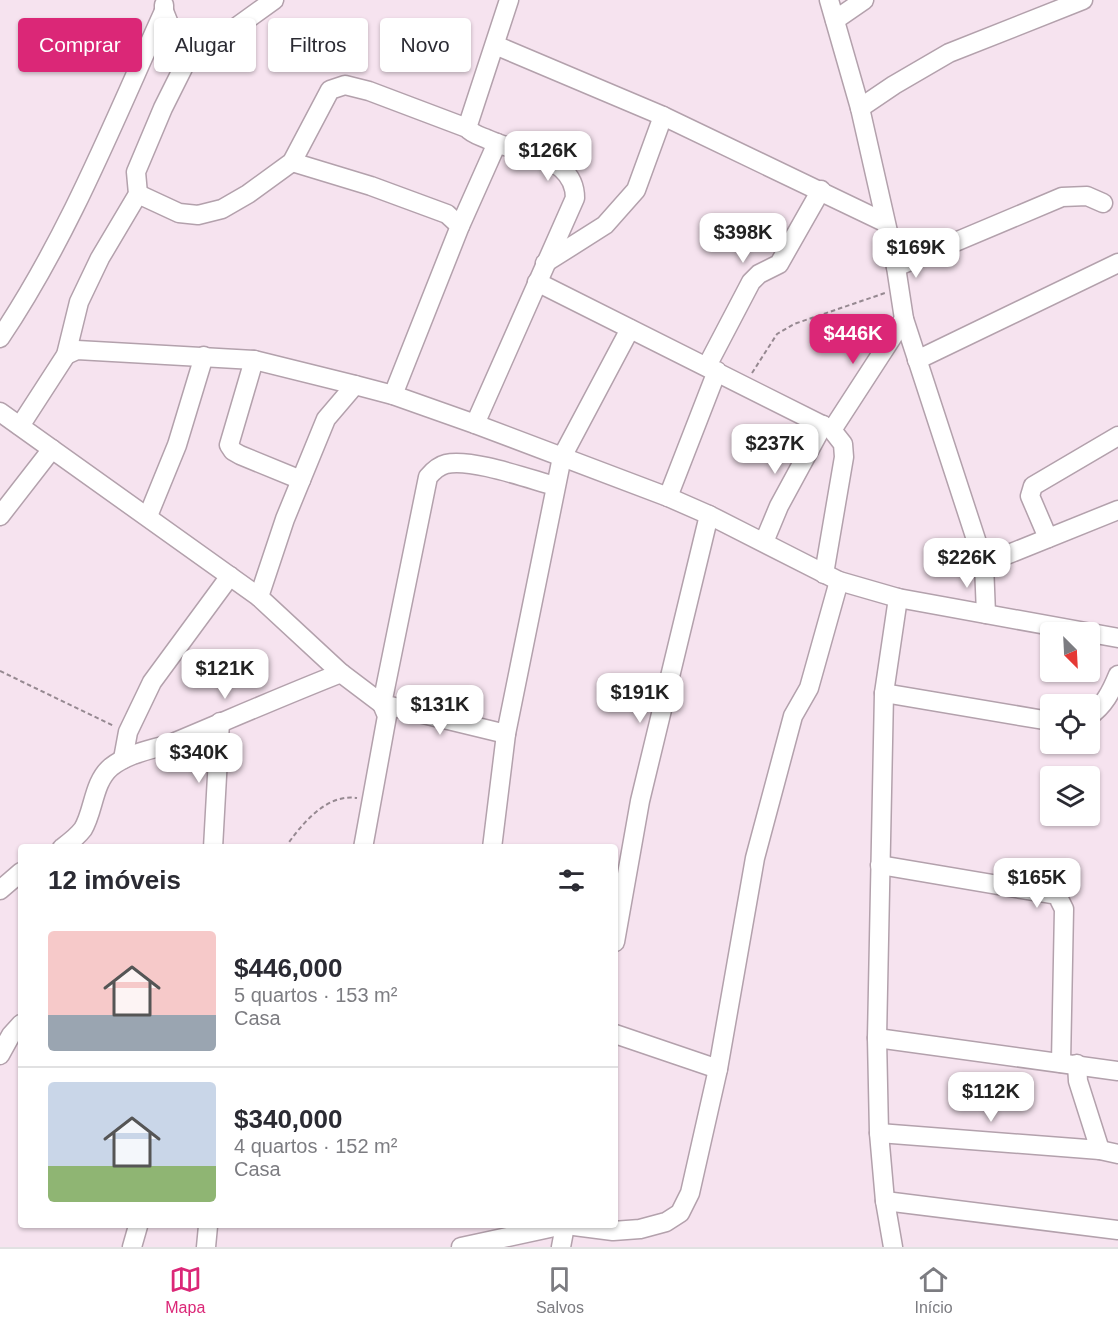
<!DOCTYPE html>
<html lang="pt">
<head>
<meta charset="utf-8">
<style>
  :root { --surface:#fff; --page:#f2f2f3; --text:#2b2b33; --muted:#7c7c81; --line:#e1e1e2; --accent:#db2777 }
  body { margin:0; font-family:Helvetica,sans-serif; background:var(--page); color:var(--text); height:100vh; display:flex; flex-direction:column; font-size:22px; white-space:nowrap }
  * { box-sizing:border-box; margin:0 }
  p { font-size:20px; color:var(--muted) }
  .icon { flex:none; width:33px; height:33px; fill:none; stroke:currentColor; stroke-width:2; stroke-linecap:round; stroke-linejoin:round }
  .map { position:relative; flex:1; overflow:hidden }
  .drawer { position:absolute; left:18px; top:844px; width:600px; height:384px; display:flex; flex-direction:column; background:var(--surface); border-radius:6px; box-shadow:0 2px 4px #0004 }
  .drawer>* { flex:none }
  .banner { position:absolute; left:18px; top:18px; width:600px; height:54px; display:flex; gap:12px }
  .needle { width:39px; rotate:156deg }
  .tools { position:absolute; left:1040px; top:622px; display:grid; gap:12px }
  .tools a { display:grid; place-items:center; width:60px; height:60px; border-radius:6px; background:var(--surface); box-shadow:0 2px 4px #0004; font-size:30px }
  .price { position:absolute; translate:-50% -51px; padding:0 14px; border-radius:12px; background:#fff; color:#222; font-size:20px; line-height:39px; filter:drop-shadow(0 2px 3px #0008) }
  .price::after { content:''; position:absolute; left:50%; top:36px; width:18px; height:14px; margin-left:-9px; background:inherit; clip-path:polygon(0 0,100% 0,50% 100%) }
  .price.selected { background:var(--accent); color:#fff }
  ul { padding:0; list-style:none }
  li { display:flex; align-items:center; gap:18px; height:150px; padding:0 30px }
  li+li { border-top:2px solid var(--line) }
  li span { display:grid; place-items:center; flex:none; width:168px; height:120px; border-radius:6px; color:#555 }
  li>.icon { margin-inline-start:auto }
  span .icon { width:72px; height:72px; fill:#fffc; stroke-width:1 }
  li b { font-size:26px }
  h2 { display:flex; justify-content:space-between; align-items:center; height:72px; padding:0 30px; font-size:26px }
  .tag { padding:0 21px; border-radius:6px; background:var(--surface); box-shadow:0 2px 4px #0004; font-size:21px; line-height:54px }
  .tag.selected { background:var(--accent); color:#fff }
  .menu { display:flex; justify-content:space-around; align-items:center; height:84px; border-top:2px solid var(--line); background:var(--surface); font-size:16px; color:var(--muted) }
  .menu a { display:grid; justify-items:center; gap:3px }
  .menu .selected { color:var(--accent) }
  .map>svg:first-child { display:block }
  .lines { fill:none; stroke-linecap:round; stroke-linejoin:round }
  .minor-casing { stroke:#b3a1ac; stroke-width:21 }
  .path { stroke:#968991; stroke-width:2; stroke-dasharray:4.5 3; stroke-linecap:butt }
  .minor { stroke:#fff; stroke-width:18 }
</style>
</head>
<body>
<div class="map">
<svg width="1118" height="1247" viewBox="0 0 1118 1247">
  <rect width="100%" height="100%" fill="#f6e3ef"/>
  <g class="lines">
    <g class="minor-casing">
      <g id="minor">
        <path d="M829 0 860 108 896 267 904 319 984 564 986 614"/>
        <path d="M164 5V11L185 64"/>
        <path d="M835 20 864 0"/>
        <path d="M495 45 663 116 884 222"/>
        <path d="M860 108 894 85 949 53 1083 0"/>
        <path d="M467 128 509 0"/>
        <path d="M292 162 371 186 447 214 460 226"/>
        <path d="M138 194 179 213 198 215 222 209 248 194 292 162 330 90 345 85 369 91 467 128C472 134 480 136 487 139 504 147 551 159 562 169 571 177 575 187 575 198L475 424"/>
        <path d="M545 263 605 225 636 190 663 116"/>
        <path d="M896 267 1062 197 1087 196 1103 203"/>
        <path d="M537 282 832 430 843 444 844 457 824 574"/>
        <path d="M0 338C68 237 114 121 164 11"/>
        <path d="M66 355 77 350 254 360 355 385 393 395 475 424 668 497 709 515 839 581 898 598 1118 638"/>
        <path d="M254 360 229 445 233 451 240 455 301 480"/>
        <path d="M917 360 1118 263"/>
        <path d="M707 366 751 282 759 274 779 264 821 190"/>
        <path d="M393 395 460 226 497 143"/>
        <path d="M0 412 259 597 341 673 382 704 506 734"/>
        <path d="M20 426 66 355 79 302 100 258 138 194 136 172 163 108 185 64 274 0"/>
        <path d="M832 430 904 319"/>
        <path d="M668 497 717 371"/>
        <path d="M0 516 52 449"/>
        <path d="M148 516 177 445 204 356"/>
        <path d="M1048 538 1030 496 1033 486 1118 436"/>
        <path d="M764 542 779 506 823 425"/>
        <path d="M984 564 1118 510"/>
        <path d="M259 597 285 519 326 419 355 385"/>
        <path d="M884 693 1050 721"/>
        <path d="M1089 716C1104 706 1111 692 1118 675"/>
        <path d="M123 759 128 732 152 682 230 576"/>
        <path d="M62 848C70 842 77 837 83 829 94 811 93 782 111 767 130 752 153 750 175 742 230 719 285 695 341 673"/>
        <path d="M213 848 220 722"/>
        <path d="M363 848 387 716 382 704 428 477C433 471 438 466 446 464 471 458 529 479 555 486"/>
        <path d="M492 848 506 734 562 457 630 329"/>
        <path d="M880 865 1057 895 1064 909 1061 1063"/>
        <path d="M0 890 21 872"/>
        <path d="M615 942 640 801 709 515"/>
        <path d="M615 1034 718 1069"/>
        <path d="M877 1038 1118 1071"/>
        <path d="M0 1055 11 1035 21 1024"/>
        <path d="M1077 1064 1078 1081 1100 1150"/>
        <path d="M879 1133 1100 1150 1118 1154"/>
        <path d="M885 1201 1118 1230"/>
        <path d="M574 1226 613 1231 640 1229 666 1222 680 1213 690 1193 718 1069 755 858 793 716 809 688 839 581"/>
        <path d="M132 1247 138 1226"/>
        <path d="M206 1247 208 1226"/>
        <path d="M461 1247 559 1226"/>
        <path d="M561 1247 565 1226"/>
        <path d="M893 1247 885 1201 879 1133 877 1038 884 693 898 598"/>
      </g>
    </g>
    <g class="path">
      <path d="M752 373 777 334 794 324 885 293"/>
      <path d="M0 671 114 726"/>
      <path d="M285 848C300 826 326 793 357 798"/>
    </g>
    <use href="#minor" class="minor"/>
  </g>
</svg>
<div class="tools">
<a><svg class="needle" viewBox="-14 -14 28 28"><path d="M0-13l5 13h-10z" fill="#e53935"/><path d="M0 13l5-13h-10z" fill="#7c7c81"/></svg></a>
<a><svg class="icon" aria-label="locate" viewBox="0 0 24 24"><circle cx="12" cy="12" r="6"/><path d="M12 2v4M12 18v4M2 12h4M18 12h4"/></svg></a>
<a><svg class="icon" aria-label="layers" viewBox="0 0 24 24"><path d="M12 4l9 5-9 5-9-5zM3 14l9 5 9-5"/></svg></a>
</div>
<b class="price" style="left:548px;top:182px">$126K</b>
<b class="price" style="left:743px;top:264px">$398K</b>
<b class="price" style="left:916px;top:279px">$169K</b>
<b class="price selected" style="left:853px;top:365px">$446K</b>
<b class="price" style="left:775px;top:475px">$237K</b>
<b class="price" style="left:967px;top:589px">$226K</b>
<b class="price" style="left:225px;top:700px">$121K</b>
<b class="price" style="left:640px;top:724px">$191K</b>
<b class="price" style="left:440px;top:736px">$131K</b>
<b class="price" style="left:199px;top:784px">$340K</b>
<b class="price" style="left:1037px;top:909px">$165K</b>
<b class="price" style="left:991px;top:1123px">$112K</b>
<div class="banner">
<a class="tag selected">Comprar</a>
<a class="tag">Alugar</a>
<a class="tag">Filtros</a>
<a class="tag">Novo</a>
</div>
<section class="drawer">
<h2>12 imóveis<svg class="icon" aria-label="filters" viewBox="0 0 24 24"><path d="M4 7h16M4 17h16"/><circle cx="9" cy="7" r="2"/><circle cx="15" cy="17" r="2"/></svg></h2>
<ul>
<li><span style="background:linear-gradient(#f6c9c9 70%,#9aa5b1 0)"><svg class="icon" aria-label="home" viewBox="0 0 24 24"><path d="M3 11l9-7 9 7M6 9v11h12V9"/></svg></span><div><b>$446,000</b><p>5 quartos · 153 m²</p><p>Casa</p></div></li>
<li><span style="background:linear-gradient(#c9d6e8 70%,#8fb573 0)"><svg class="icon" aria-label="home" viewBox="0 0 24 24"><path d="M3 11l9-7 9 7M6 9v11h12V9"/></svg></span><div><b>$340,000</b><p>4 quartos · 152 m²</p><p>Casa</p></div></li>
</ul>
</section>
</div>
<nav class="menu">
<a class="selected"><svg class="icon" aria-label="map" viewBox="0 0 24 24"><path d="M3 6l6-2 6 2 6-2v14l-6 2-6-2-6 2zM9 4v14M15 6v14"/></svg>Mapa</a>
<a><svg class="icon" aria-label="saved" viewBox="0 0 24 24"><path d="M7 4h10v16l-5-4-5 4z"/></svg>Salvos</a>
<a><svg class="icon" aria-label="home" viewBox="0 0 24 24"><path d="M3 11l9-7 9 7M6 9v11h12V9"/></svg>Início</a>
</nav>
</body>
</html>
